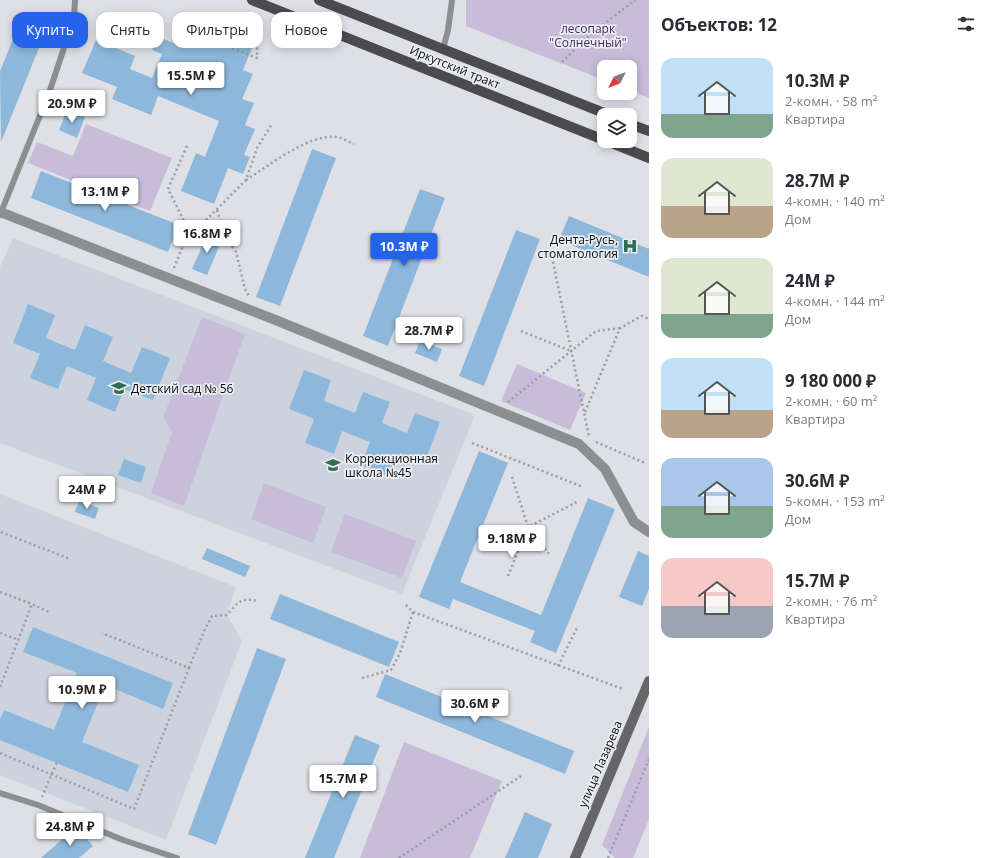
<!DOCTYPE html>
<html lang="ru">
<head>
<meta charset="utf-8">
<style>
  :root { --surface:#fff; --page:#f2f2f3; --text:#2b2b33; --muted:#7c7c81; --accent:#2563eb }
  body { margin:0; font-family:"Open Sans",sans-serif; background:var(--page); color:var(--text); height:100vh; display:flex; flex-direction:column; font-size:15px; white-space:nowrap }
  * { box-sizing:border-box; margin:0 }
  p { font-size:13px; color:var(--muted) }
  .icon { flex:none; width:22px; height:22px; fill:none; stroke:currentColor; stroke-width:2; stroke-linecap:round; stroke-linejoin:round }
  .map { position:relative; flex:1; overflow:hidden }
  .details { display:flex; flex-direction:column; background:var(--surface); width:340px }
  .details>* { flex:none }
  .guide { position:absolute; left:12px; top:12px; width:380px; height:36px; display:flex; gap:8px }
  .needle { width:26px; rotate:228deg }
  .tools { position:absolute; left:597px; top:60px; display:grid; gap:8px }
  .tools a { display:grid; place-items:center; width:40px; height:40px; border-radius:8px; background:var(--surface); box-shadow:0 2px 10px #0003; font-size:20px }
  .price { position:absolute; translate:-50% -34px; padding:0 9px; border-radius:4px; background:#fff; color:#222; font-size:13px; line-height:26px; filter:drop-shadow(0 1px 2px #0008) }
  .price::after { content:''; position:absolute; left:50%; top:24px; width:12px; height:9px; margin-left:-6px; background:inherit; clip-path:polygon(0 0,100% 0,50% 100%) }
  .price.selected { background:var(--accent); color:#fff }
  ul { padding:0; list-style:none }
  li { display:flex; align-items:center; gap:12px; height:100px; padding:0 12px }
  li span { display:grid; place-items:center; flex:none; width:112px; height:80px; border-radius:12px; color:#555 }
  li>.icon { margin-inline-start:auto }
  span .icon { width:48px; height:48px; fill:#fffc; stroke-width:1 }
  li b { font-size:17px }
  h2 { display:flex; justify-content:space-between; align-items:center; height:48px; padding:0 12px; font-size:17px }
  .tag { padding:0 14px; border-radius:12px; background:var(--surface); box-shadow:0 2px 10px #0003; font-size:14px; line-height:36px }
  .tag.selected { background:var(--accent); color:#fff }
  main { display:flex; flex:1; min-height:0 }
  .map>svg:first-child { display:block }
  .built { fill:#cdd3de }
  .green { fill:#c7bcd9 }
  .building { fill:#8eb8db }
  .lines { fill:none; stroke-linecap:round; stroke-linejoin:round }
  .path { stroke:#9b9ca0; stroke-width:2.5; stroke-dasharray:2 3; stroke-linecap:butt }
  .lane { stroke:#8d8e90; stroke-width:6 }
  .street { stroke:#8d8e90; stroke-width:10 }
  .secondary { stroke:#666669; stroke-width:10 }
  .primary { stroke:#4b4b4e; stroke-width:10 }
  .labels { text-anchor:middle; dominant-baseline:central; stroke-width:3.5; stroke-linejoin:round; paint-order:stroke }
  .park-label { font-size:12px; fill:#432a62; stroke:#ebeef2 }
  .street-label { font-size:12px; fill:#0c0c0e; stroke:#ebeef2 }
  .poi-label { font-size:12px; fill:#0c0c0e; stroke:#ebeef2; text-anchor:start }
</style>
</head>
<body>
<main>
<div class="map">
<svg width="649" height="858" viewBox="0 0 649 858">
  <rect width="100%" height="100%" fill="#dee0e5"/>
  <g class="built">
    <path d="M13 238 475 415 402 594 0 443V267Z"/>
    <path d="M0 494 236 587 227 615 242 641 166 840 0 775Z"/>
  </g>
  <g class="green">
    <path d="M466 0H649V98L630 90V67H604V80L466 26Z"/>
    <path d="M86 124 172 158 150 211 28 163 37 142 73 156Z"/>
    <path d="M202 317 245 334 184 506 151 493 172 432 163 418Z"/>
    <path d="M517 364 586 393 570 430 501 401Z"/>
    <path d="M264 483 326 507 313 543 251 519Z"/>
    <path d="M345 514 416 541 402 578 331 552Z"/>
    <path d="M649 727V819L633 858H615L602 845Z"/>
    <path d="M404 742 502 781 470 858H360Z"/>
  </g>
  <g class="building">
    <path d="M189 22 252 48 243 70 253 74 242 99 254 103 245 125 255 129 244 155 250 157 243 174 228 168 214 204 181 191 196 153 205 157 219 121 158 96 151 115 112 99 117 87 82 73 96 40 135 56 130 69 152 78 162 54 152 50 158 37 179 45Z"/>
    <path d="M18 27 43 38 1 142 0 71Z"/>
    <path d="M67 110 85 117 77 138 59 130Z"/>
    <path d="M312 149 336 158 280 306 256 297Z"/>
    <path d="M41 171 179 225 168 252 31 198Z"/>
    <path d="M420 189 445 198 388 346 363 336Z"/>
    <path d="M569 216 649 249V277L559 240Z"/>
    <path d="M516 230 540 239 484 386 459 376Z"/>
    <path d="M208 233 222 240 207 275 192 269Z"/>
    <path d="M28 304 55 315 46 338 75 350 85 325 113 337 103 361 131 373 142 347 170 358 153 400 124 389 115 412 87 400 96 378 67 366 58 389 30 378 40 354 13 343Z"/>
    <path d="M420 341 442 349 437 362 415 353Z"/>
    <path d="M304 370 331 380 324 401 355 413 363 392 390 402 382 423 407 433 415 413 440 422 425 462 400 453 391 477 361 465 370 442 342 431 334 454 305 443 314 419 289 409Z"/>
    <path d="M479 451 508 463 460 582 541 615 588 498 615 509 556 653 530 642 535 631 453 599 449 609 419 597Z"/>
    <path d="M124 459 146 467 141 483 118 475Z"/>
    <path d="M79 500 99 508 95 519 75 512Z"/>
    <path d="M207 548 250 566 245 577 202 559Z"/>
    <path d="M638 551 649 556V589L642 606 619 597Z"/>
    <path d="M280 594 399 642 389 667 270 619Z"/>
    <path d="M33 627 173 683 163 709 105 685 82 742 139 765 128 792 0 740V719L4 710 54 730 77 673 23 652Z"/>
    <path d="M257 648 286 659 216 845 188 834Z"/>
    <path d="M385 674 574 751 565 774 376 697Z"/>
    <path d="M355 735 380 745 334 858H305Z"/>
    <path d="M525 812 552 824 538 858H505Z"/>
    <path d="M76 827 93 846 79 858H41Z"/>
  </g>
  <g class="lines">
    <g class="path">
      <path d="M172 24 257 58V42"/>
      <path d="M562 62 592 33 635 0"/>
      <path d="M187 146 168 189 189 231"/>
      <path d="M246 180C270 165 308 134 337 137 343 138 349 142 354 144"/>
      <path d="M217 210 226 239 236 252 245 289 249 296"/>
      <path d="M551 252 589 437"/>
      <path d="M174 268 189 231 207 219 246 180 257 148 272 124"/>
      <path d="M521 331 571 351"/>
      <path d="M508 402 596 331 620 328"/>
      <path d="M585 412 620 328 642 316 649 319"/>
      <path d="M596 442 645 463"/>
      <path d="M472 443 583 487"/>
      <path d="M512 477 528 527"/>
      <path d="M1 532 70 559"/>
      <path d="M487 538 528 527 577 502"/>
      <path d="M508 576 528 527 550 555"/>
      <path d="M0 592 32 604"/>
      <path d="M406 605 413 612 623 689"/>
      <path d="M0 633 19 640"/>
      <path d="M558 666 577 628"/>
      <path d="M189 668 205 629 212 616 227 615C238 602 241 597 258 601"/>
      <path d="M362 678 391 670 400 653 413 612"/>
      <path d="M0 687 32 604 49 612"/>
      <path d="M0 753 134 809 189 668 102 633"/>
      <path d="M42 797 57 762"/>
      <path d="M399 858 521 776"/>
      <path d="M608 858 649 759"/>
    </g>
    <g class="lane">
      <path d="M443 49 448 30 452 0"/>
      <path d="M0 215 49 93 74 18 75 0"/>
      <path d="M0 793 38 805 123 840 177 858"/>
    </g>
    <path class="street" d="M0 212 278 321 579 444 605 469 634 522 649 532"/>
    <path class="secondary" d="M575 858 649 681"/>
    <g class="primary">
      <path d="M252 0 604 140"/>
      <path d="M319 0 609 115"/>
      <path d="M630 124 649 131"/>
      <path d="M607 141 649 158"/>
    </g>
  </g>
  <defs>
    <g id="hospital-bare" transform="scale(1.2)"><path d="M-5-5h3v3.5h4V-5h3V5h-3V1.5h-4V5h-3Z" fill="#336c54" stroke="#ebeef2" stroke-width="2.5" paint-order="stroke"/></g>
    <g id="school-bare" transform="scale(1.2)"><path d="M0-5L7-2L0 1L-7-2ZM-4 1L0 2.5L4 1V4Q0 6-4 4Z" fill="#336c54" stroke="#ebeef2" stroke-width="2.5" paint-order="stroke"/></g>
  </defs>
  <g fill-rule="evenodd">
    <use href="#hospital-bare" x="630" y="246"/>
    <use href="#school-bare" x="119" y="388"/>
    <use href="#school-bare" x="333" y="465"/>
  </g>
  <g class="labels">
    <g class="park-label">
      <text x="588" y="28">лесопарк<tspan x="588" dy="14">"Солнечный"</tspan></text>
    </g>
    <g class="street-label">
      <text transform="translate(455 67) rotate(22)">Иркутский тракт</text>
      <text transform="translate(600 764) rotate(-67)">улица Лазарева</text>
    </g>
    <g class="poi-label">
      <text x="618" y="239" text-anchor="end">Дента-Русь,<tspan x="618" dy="14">стоматология</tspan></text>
      <text x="131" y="388">Детский сад № 56</text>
      <text x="345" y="458">Коррекционная<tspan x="345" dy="14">школа №45</tspan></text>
    </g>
  </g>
</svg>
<div class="tools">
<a><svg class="needle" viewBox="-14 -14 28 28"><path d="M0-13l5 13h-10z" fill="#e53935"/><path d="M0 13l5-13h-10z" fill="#7c7c81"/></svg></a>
<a><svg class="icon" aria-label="layers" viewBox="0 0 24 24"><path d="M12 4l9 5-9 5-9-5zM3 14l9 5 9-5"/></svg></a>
</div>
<b class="price" style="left:191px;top:96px">15.5M ₽</b>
<b class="price" style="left:72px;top:124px">20.9M ₽</b>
<b class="price" style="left:105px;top:212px">13.1M ₽</b>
<b class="price" style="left:207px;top:254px">16.8M ₽</b>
<b class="price selected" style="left:404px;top:267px">10.3M ₽</b>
<b class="price" style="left:429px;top:351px">28.7M ₽</b>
<b class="price" style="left:87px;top:510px">24M ₽</b>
<b class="price" style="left:512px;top:559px">9.18M ₽</b>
<b class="price" style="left:82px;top:710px">10.9M ₽</b>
<b class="price" style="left:475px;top:724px">30.6M ₽</b>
<b class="price" style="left:343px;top:799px">15.7M ₽</b>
<b class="price" style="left:70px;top:847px">24.8M ₽</b>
<div class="guide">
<a class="tag selected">Купить</a>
<a class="tag">Снять</a>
<a class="tag">Фильтры</a>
<a class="tag">Новое</a>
</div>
</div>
<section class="details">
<h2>Объектов: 12<svg class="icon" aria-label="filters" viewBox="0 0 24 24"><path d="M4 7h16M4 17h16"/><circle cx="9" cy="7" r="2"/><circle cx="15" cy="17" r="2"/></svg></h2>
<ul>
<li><span style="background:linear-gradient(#bfe0f5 70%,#7fa58c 0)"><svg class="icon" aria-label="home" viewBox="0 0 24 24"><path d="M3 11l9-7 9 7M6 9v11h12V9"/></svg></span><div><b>10.3M ₽</b><p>2-комн. · 58 m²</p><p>Квартира</p></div></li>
<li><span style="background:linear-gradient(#dfe7d0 60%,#b9a48a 0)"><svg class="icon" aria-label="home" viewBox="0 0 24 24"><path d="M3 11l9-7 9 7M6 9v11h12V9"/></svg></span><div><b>28.7M ₽</b><p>4-комн. · 140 m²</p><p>Дом</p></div></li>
<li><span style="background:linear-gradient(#dfe7d0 70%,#7fa58c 0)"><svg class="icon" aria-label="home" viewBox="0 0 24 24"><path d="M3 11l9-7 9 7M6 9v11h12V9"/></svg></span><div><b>24M ₽</b><p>4-комн. · 144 m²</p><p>Дом</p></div></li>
<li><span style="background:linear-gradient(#bfe0f5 65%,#b9a48a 0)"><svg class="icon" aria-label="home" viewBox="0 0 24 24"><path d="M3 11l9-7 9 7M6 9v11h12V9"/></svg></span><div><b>9 180 000 ₽</b><p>2-комн. · 60 m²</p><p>Квартира</p></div></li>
<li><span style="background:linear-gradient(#a9c7e8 60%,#7fa58c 0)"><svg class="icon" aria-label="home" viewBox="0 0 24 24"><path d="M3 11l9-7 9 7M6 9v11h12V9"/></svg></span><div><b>30.6M ₽</b><p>5-комн. · 153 m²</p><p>Дом</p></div></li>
<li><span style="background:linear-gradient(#f6c9c9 60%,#9aa5b1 0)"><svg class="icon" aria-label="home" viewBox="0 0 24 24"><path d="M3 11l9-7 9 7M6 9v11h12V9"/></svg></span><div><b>15.7M ₽</b><p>2-комн. · 76 m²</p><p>Квартира</p></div></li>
</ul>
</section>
</main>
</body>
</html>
